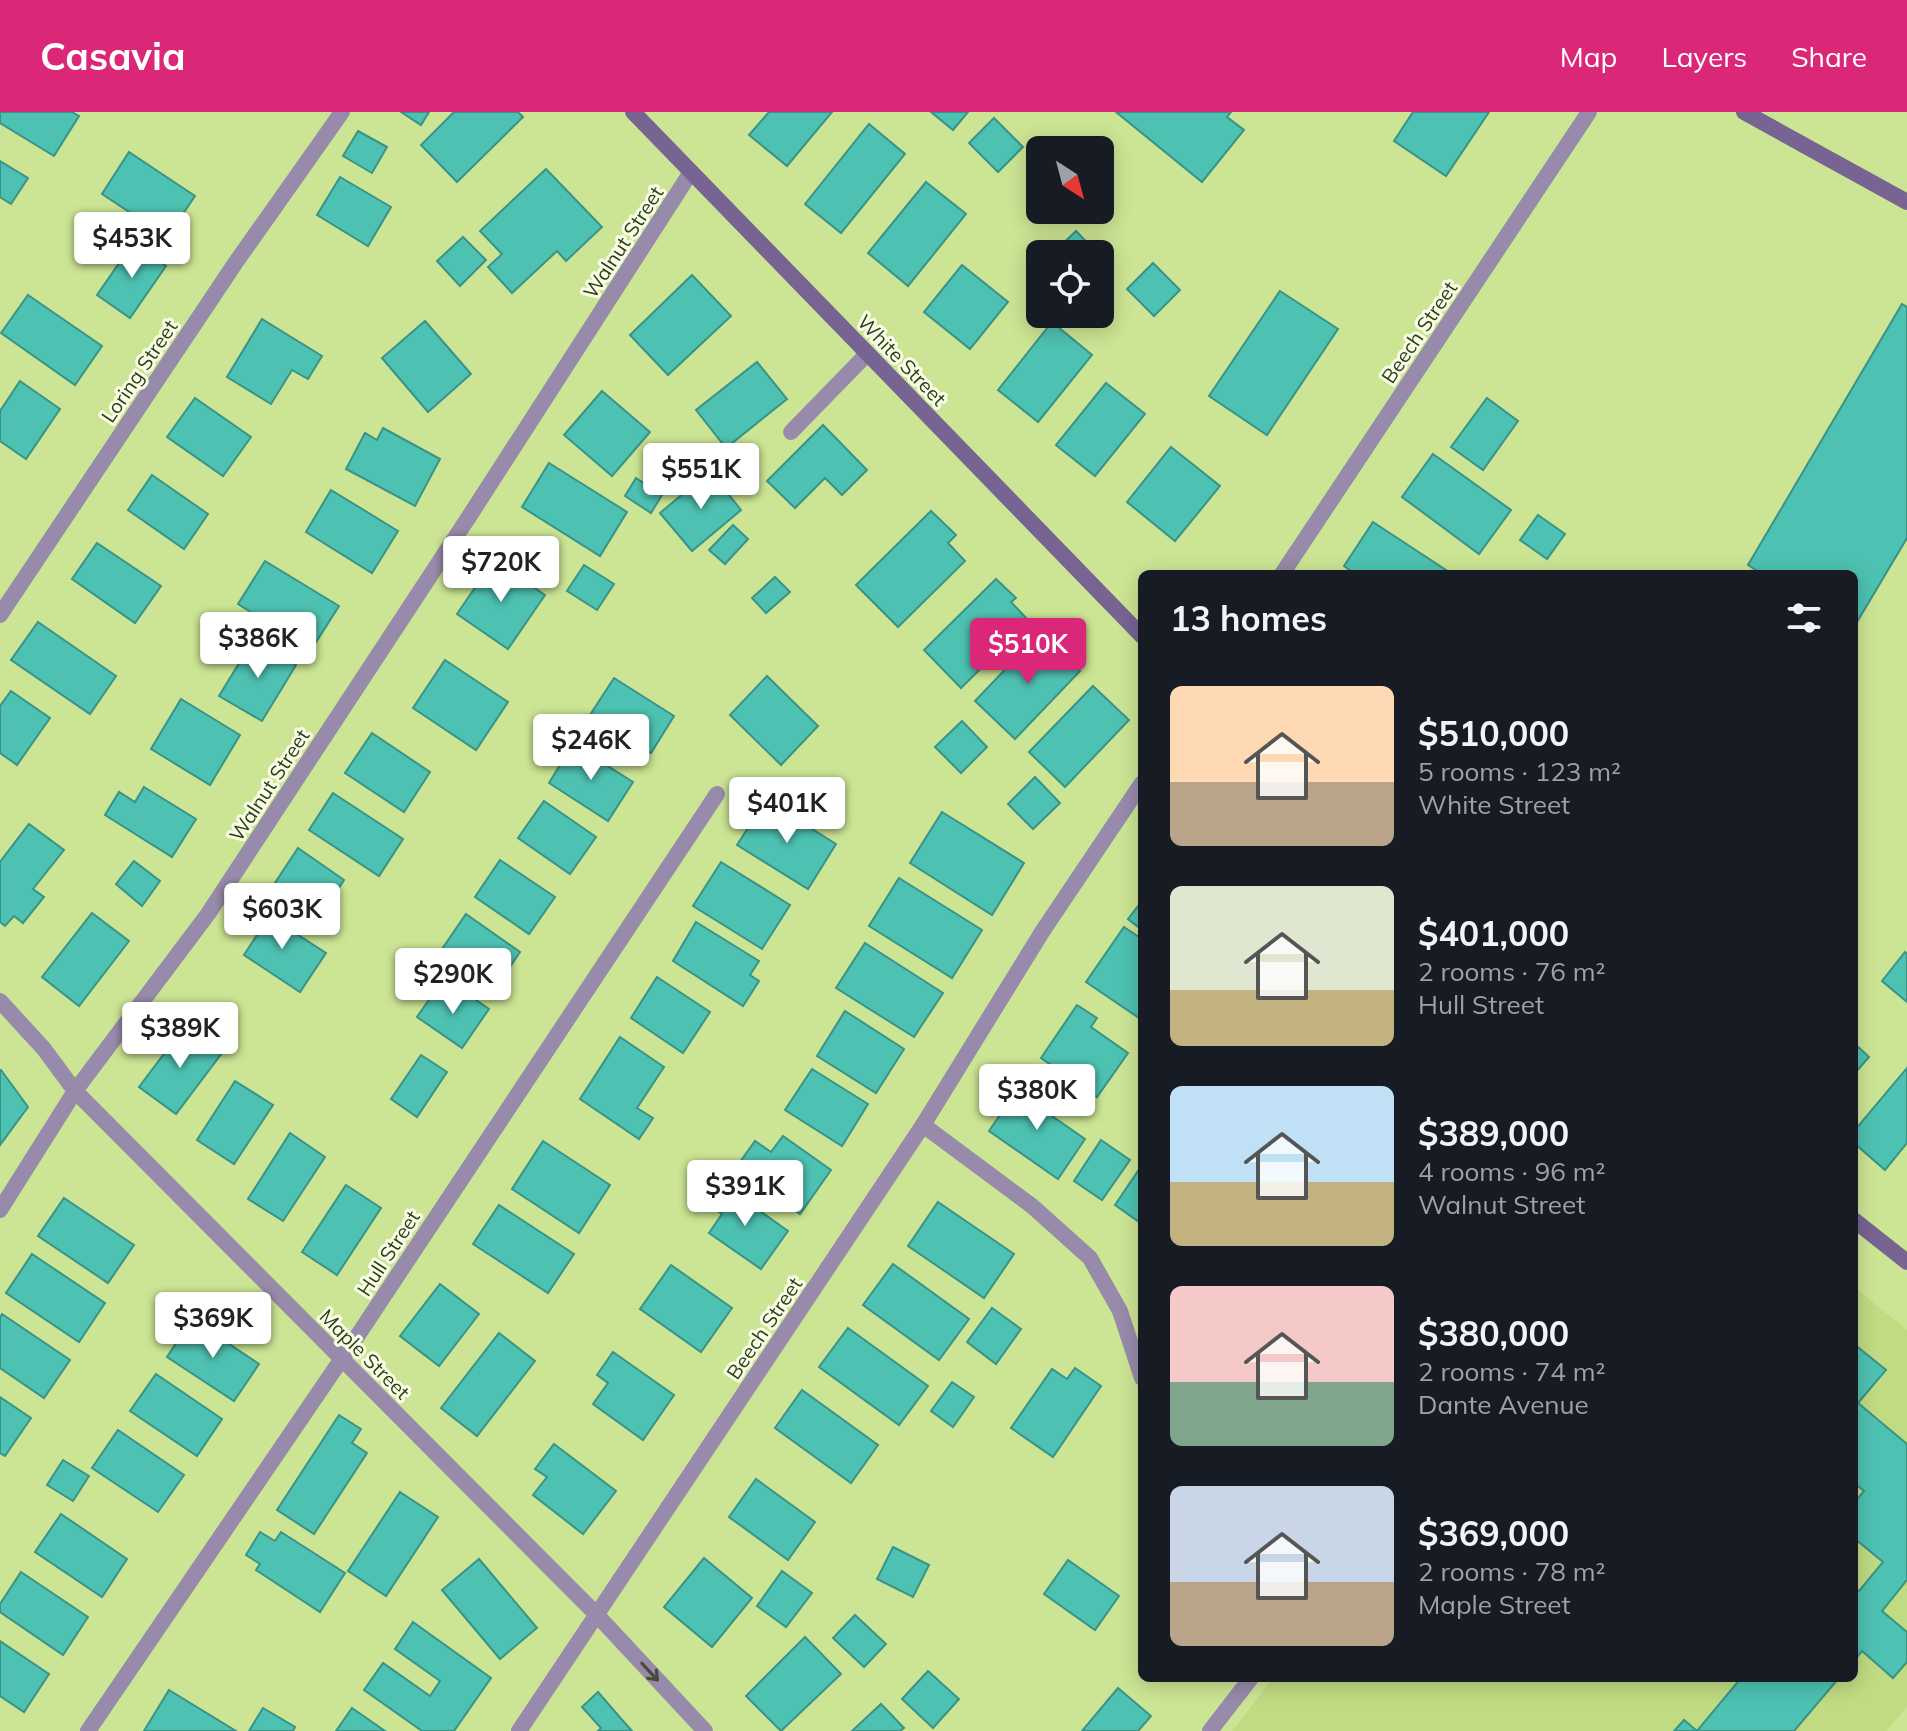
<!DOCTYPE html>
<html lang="en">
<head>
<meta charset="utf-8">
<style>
  :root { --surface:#171b24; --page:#20242c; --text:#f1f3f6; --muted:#9ea1a6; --accent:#db2777 }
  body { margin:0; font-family:Mulish,sans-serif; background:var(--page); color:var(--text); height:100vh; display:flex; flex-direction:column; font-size:30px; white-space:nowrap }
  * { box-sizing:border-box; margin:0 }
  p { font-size:26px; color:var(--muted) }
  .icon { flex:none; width:44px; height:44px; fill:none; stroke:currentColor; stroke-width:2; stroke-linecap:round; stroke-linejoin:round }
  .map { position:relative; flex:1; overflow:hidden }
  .panel { position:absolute; left:1138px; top:458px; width:720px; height:1112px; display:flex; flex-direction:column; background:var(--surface); border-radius:12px; box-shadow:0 4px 20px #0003 }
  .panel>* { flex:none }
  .needle { width:52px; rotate:144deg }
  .controls { position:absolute; left:1026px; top:24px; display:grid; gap:16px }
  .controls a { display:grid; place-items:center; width:88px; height:88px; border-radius:12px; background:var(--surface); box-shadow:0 4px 20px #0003; font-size:40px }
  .price { position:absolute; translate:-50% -68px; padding:0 18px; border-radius:8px; background:#fff; color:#222; font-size:26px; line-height:52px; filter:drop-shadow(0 2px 4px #0008) }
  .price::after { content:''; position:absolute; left:50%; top:48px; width:24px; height:18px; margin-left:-12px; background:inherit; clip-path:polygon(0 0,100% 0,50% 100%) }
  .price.current { background:var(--accent); color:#fff }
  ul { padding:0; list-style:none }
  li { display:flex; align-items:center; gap:24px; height:200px; padding:0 32px }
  li span { display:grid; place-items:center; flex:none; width:224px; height:160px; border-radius:12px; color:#555 }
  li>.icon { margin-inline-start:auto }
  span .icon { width:96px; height:96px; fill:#fffc; stroke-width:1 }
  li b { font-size:34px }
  h2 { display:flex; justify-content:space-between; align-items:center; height:96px; padding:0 32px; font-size:34px }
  header { display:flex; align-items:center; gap:48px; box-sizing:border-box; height:112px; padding:0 40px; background:var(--accent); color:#fff }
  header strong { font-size:38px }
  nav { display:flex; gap:44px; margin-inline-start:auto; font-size:28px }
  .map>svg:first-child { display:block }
  .built { fill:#c0db82 }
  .building { fill:#4ec2b2; stroke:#399386; stroke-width:2 }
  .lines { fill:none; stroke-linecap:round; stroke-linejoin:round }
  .street { stroke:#978aaa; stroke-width:16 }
  .secondary { stroke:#776492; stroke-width:16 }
  .oneway { stroke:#464c38 }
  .labels { text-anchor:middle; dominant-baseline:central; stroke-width:6; stroke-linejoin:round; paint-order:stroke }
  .street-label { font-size:20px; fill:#323c1b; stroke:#f6fee6 }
</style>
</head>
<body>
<header>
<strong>Casavia</strong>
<nav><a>Map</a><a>Layers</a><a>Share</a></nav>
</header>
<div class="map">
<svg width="1907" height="1619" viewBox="0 0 1907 1619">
  <rect width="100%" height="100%" fill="#cce594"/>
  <path class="built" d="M1854 1175 1907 1218V1594L1887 1619H1232L1273 1566H1854Z"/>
  <g class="building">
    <path d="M0 0H72L79 4 54 44 0 11Z"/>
    <path d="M401 0H429L421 13Z"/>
    <path d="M454 0H518L523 5 457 70 421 33Z"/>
    <path d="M769 0H832L787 54 749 23Z"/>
    <path d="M931 0H968L953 18Z"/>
    <path d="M1116 0H1231L1227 5 1244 18 1202 70Z"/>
    <path d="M1413 0H1489L1446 64 1394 29Z"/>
    <path d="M994 6 1023 35 998 60 969 31Z"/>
    <path d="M869 12 905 42 841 121 805 92Z"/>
    <path d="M358 19 387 35 372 61 343 44Z"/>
    <path d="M129 40 195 84 167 125 102 82Z"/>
    <path d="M0 49 28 66 11 92 0 85Z"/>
    <path d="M546 57 602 115 566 149 557 139 512 181 488 155 502 142 480 119Z"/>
    <path d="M340 65 391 95 368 134 317 103Z"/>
    <path d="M926 70 966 102 908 174 868 141Z"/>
    <path d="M1076 119 1098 142H1052Z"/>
    <path d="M463 125 486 148 460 174 437 149Z"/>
    <path d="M133 131 166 154 130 206 97 183Z"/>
    <path d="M1153 151 1180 178 1154 204 1127 177Z"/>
    <path d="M962 153 1008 190 970 237 924 200Z"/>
    <path d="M692 163 731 204 668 263 630 223Z"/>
    <path d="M1280 179 1338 217 1267 323 1209 284Z"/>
    <path d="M28 183 102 234 75 273 1 221Z"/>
    <path d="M1902 192 1907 195V426L1854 515V462H1762L1748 453Z"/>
    <path d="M262 207 322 244 308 267 292 258 271 292 227 265Z"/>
    <path d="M425 209 471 262 428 300 382 246Z"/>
    <path d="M1052 210 1092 243 1038 310 998 278Z"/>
    <path d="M757 250 787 287 726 336 696 298Z"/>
    <path d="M20 269 60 297 26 347 0 329V299Z"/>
    <path d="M1106 271 1145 302 1095 364 1056 333Z"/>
    <path d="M602 279 650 320 612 364 564 323Z"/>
    <path d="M195 286 251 325 223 364 167 325Z"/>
    <path d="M1487 286 1518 309 1483 358 1451 335Z"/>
    <path d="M823 313 867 358 842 383 825 366 795 396 767 369Z"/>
    <path d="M383 316 440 347 415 394 346 357 365 321 377 328Z"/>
    <path d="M1171 335 1220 374 1175 429 1127 390Z"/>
    <path d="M1433 342 1511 398 1479 442 1402 385Z"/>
    <path d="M549 351 627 400 600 444 522 395Z"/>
    <path d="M710 359 741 398 692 439 660 401Z"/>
    <path d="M152 363 208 402 184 437 128 398Z"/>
    <path d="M636 366 662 383 651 401 625 384Z"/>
    <path d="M331 378 398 419 372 461 306 420Z"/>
    <path d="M931 399 956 423 948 431 965 449 898 515 856 473Z"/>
    <path d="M1538 403 1565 422 1547 447 1520 428Z"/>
    <path d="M1373 410 1452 462H1355L1344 454Z"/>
    <path d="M733 413 748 427 725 452 709 438Z"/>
    <path d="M97 431 161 474 135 511 72 467Z"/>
    <path d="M494 448 545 483 508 537 457 502Z"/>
    <path d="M265 449 339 494 311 538 238 492Z"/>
    <path d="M584 453 614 472 597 498 567 479Z"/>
    <path d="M775 465 790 480 766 501 752 486Z"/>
    <path d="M996 467 1016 486 1011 490 1029 509 961 576 924 538Z"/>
    <path d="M38 510 116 564 90 602 11 548Z"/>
    <path d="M1040 521 1080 559 1015 627 975 589Z"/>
    <path d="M254 527 296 553 262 609 219 584Z"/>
    <path d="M445 548 508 590 476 638 413 596Z"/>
    <path d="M767 564 818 614 781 653 730 603Z"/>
    <path d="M614 566 674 604 651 641 590 603Z"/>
    <path d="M1093 574 1129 608 1065 675 1029 640Z"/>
    <path d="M11 579 50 606 17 653 0 641V594Z"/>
    <path d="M181 587 240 623 210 673 151 637Z"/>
    <path d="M962 609 987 635 961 661 935 635Z"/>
    <path d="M372 621 430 660 404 700 345 661Z"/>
    <path d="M573 632 633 670 608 709 549 671Z"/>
    <path d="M1035 665 1060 691 1033 717 1008 692Z"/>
    <path d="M144 675 196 707 172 745 105 703 119 680 135 690Z"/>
    <path d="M333 681 403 727 379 764 309 718Z"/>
    <path d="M766 688 836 732 808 777 737 733Z"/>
    <path d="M544 689 596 725 570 762 518 726Z"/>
    <path d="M942 700 1024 751 992 803 910 751Z"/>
    <path d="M29 712 64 738 33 777 44 785 23 811 14 804 5 814 0 810V750Z"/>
    <path d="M298 736 344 768 318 808 271 777Z"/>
    <path d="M500 748 555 785 529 822 475 785Z"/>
    <path d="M134 749 160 769 142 794 116 772Z"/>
    <path d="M721 750 790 793 762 837 693 794Z"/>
    <path d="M899 766 982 818 952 866 869 814Z"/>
    <path d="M1142 789V818L1128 807Z"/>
    <path d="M258 797 326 841 300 880 244 843 257 823 245 816Z"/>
    <path d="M92 801 129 829 79 894 42 865Z"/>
    <path d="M466 802 520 840 495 877 440 840Z"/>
    <path d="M696 810 759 849 750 863 759 869 743 894 673 849Z"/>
    <path d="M1124 815 1142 827V908L1086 870Z"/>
    <path d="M865 831 943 881 914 925 836 876Z"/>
    <path d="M1905 840 1907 842V890L1882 869Z"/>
    <path d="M657 865 710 900 683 941 631 906Z"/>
    <path d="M438 875 457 888 463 879 489 897 462 936 417 905Z"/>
    <path d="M1077 893 1097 906 1091 915 1128 941 1097 985 1041 946Z"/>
    <path d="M845 899 904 937 876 981 817 944Z"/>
    <path d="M185 914 222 941 176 1002 139 975Z"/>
    <path d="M620 925 664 955 637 996 653 1006 639 1027 580 987Z"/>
    <path d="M1854 931 1869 945 1854 962Z"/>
    <path d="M421 943 447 960 417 1005 391 987Z"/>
    <path d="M1907 956V1031L1885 1058 1854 1031V1019Z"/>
    <path d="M812 957 868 992 842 1034 785 998Z"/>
    <path d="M1 958 28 995 0 1033V959Z"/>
    <path d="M1024 968 1046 983 1039 995 1085 1027 1058 1067 989 1019Z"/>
    <path d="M235 969 273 993 234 1052 197 1028Z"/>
    <path d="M290 1021 325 1045 283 1109 248 1087Z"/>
    <path d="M783 1024 831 1058 800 1102 735 1057 755 1029 771 1040Z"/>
    <path d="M1101 1028 1130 1048 1102 1088 1074 1069Z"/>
    <path d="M543 1029 610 1073 579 1121 512 1077Z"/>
    <path d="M1142 1053V1112L1115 1093Z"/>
    <path d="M346 1073 381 1096 337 1163 302 1140Z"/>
    <path d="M723 1073 788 1119 761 1157 709 1121 722 1102 709 1093Z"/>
    <path d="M64 1086 134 1133 108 1171 38 1124Z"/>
    <path d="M938 1090 1014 1142 984 1186 908 1134Z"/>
    <path d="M499 1093 574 1142 548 1181 473 1132Z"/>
    <path d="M32 1142 105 1191 79 1230 6 1181Z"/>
    <path d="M893 1152 969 1207 939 1248 863 1193Z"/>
    <path d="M671 1153 732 1196 701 1240 640 1197Z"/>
    <path d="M440 1172 479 1202 439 1254 400 1224Z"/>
    <path d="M992 1196 1021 1217 996 1252 967 1230Z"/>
    <path d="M2 1202 70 1248 44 1286 0 1256V1206Z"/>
    <path d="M192 1207 259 1252 234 1289 167 1245Z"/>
    <path d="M848 1216 928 1274 899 1313 819 1255Z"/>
    <path d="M499 1221 535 1249 477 1324 441 1296Z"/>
    <path d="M1854 1232 1886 1258 1858 1291 1907 1332V1468L1882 1499 1907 1520V1550L1893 1566 1862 1539 1854 1549V1475L1859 1479 1883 1450 1854 1426V1391L1864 1379 1854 1371Z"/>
    <path d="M613 1240 674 1283 643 1328 593 1292 608 1271 597 1263Z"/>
    <path d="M1075 1256 1101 1274 1053 1345 1011 1316 1052 1257 1067 1267Z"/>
    <path d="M156 1262 222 1307 197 1344 130 1299Z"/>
    <path d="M952 1270 974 1285 953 1315 931 1299Z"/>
    <path d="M802 1278 878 1333 851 1371 775 1316Z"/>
    <path d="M0 1285 31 1306 5 1344 0 1341Z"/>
    <path d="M339 1303 361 1317 352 1331 367 1341 314 1422 277 1398Z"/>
    <path d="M118 1318 184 1363 158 1400 92 1356Z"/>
    <path d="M554 1332 616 1379 583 1422 533 1383 547 1365 535 1357Z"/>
    <path d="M63 1348 89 1364 73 1389 47 1373Z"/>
    <path d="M756 1367 815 1410 788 1448 729 1405Z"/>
    <path d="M400 1380 438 1405 386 1484 348 1459Z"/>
    <path d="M61 1402 127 1447 102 1485 35 1440Z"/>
    <path d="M260 1420 275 1429 281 1420 345 1461 320 1500 256 1458 260 1452 246 1443Z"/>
    <path d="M893 1435 929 1453 913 1485 877 1467Z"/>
    <path d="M704 1446 752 1486 712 1535 664 1495Z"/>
    <path d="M479 1447 537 1516 500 1547 442 1478Z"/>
    <path d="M1068 1448 1119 1484 1095 1518 1044 1482Z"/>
    <path d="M782 1459 812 1481 786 1515 757 1494Z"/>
    <path d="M21 1460 88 1505 63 1543 0 1500V1492Z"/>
    <path d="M855 1503 886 1532 864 1555 833 1526Z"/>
    <path d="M413 1510 491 1566 454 1619H422L364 1578 383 1551 430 1584 440 1569 395 1537Z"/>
    <path d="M805 1525 841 1562 781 1619 746 1584Z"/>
    <path d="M0 1529 49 1562 24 1600 0 1584Z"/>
    <path d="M928 1559 959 1587 933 1616 902 1587Z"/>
    <path d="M1741 1566H1839L1794 1619H1674L1684 1608 1697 1619Z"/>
    <path d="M1118 1576 1151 1604 1138 1619H1082Z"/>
    <path d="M169 1578 236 1619H144Z"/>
    <path d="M598 1580 617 1602 632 1619H598L601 1616 582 1595Z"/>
    <path d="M881 1592 904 1616 900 1619H852Z"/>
    <path d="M263 1596 295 1615 293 1619H249Z"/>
    <path d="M352 1596 385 1619H336Z"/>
  </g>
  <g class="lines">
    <g class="street">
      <path d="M791 320 867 242"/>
      <path d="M1282 462 1589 0"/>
      <path d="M0 503 236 150 342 0"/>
      <path d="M0 889 44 937 75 979 597 1503 705 1619"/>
      <path d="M923 1013 1032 1094 1090 1146 1120 1199 1142 1266"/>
      <path d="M0 1098 75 979 208 802 474 397 691 60"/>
      <path d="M88 1619 358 1223 717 682"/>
      <path d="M519 1619 923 1013 1042 820 1142 671"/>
      <path d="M1210 1619 1251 1566"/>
    </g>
    <g class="secondary">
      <path d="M633 0 1142 524"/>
      <path d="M1744 0 1907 90"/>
      <path d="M1854 1108 1907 1150"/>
    </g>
  </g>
  <defs><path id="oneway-shaft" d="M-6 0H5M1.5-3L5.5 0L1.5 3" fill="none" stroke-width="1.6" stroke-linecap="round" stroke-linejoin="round" transform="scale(2)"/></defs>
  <use class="oneway" href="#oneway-shaft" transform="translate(650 1560) rotate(47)"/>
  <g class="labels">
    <g class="street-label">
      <text transform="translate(623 130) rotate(-57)">Walnut Street</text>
      <text transform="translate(1419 220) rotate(-56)">Beech Street</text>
      <text transform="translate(902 248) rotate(46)">White Street</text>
      <text transform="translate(139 259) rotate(-56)">Loring Street</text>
      <text transform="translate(269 673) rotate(-57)">Walnut Street</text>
      <text transform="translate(388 1141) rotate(-57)">Hull Street</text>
      <text transform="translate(764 1216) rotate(-56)">Beech Street</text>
      <text transform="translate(365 1242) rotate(45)">Maple Street</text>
    </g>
  </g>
</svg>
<div class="controls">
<a><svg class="needle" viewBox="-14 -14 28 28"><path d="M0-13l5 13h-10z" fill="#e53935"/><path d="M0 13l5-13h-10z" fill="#9ea1a6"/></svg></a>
<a><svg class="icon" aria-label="locate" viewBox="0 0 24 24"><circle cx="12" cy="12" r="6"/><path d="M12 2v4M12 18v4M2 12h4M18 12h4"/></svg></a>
</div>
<b class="price" style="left:132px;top:168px">$453K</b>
<b class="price" style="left:701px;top:399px">$551K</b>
<b class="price" style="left:501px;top:492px">$720K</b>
<b class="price" style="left:258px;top:568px">$386K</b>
<b class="price current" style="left:1028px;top:574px">$510K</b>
<b class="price" style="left:591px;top:670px">$246K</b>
<b class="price" style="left:787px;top:733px">$401K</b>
<b class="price" style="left:282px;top:839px">$603K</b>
<b class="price" style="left:453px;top:904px">$290K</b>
<b class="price" style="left:180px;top:958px">$389K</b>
<b class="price" style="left:1037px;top:1020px">$380K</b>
<b class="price" style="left:745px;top:1116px">$391K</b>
<b class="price" style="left:213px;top:1248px">$369K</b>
<section class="panel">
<h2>13 homes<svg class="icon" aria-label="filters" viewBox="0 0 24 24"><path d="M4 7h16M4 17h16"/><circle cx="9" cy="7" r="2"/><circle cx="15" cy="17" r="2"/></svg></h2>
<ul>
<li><span style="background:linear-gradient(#ffd9b3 60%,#b9a48a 0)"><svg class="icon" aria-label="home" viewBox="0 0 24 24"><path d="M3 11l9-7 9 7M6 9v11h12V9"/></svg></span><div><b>$510,000</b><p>5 rooms · 123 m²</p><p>White Street</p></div></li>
<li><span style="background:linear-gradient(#dfe7d0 65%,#c2b280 0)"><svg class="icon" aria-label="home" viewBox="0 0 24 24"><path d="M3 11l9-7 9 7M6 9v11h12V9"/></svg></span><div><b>$401,000</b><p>2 rooms · 76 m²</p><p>Hull Street</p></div></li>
<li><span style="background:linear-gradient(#bfe0f5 60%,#c2b280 0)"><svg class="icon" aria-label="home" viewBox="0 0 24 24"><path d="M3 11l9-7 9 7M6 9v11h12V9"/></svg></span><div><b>$389,000</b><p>4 rooms · 96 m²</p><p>Walnut Street</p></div></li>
<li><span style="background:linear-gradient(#f6c9c9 60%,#7fa58c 0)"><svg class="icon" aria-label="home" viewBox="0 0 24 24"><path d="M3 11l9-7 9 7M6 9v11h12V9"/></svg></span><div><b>$380,000</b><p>2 rooms · 74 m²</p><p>Dante Avenue</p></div></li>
<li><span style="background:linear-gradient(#c9d6e8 60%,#b9a48a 0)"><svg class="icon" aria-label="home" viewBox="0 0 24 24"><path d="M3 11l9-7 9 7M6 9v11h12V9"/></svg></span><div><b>$369,000</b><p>2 rooms · 78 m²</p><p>Maple Street</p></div></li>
</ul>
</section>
</div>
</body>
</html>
